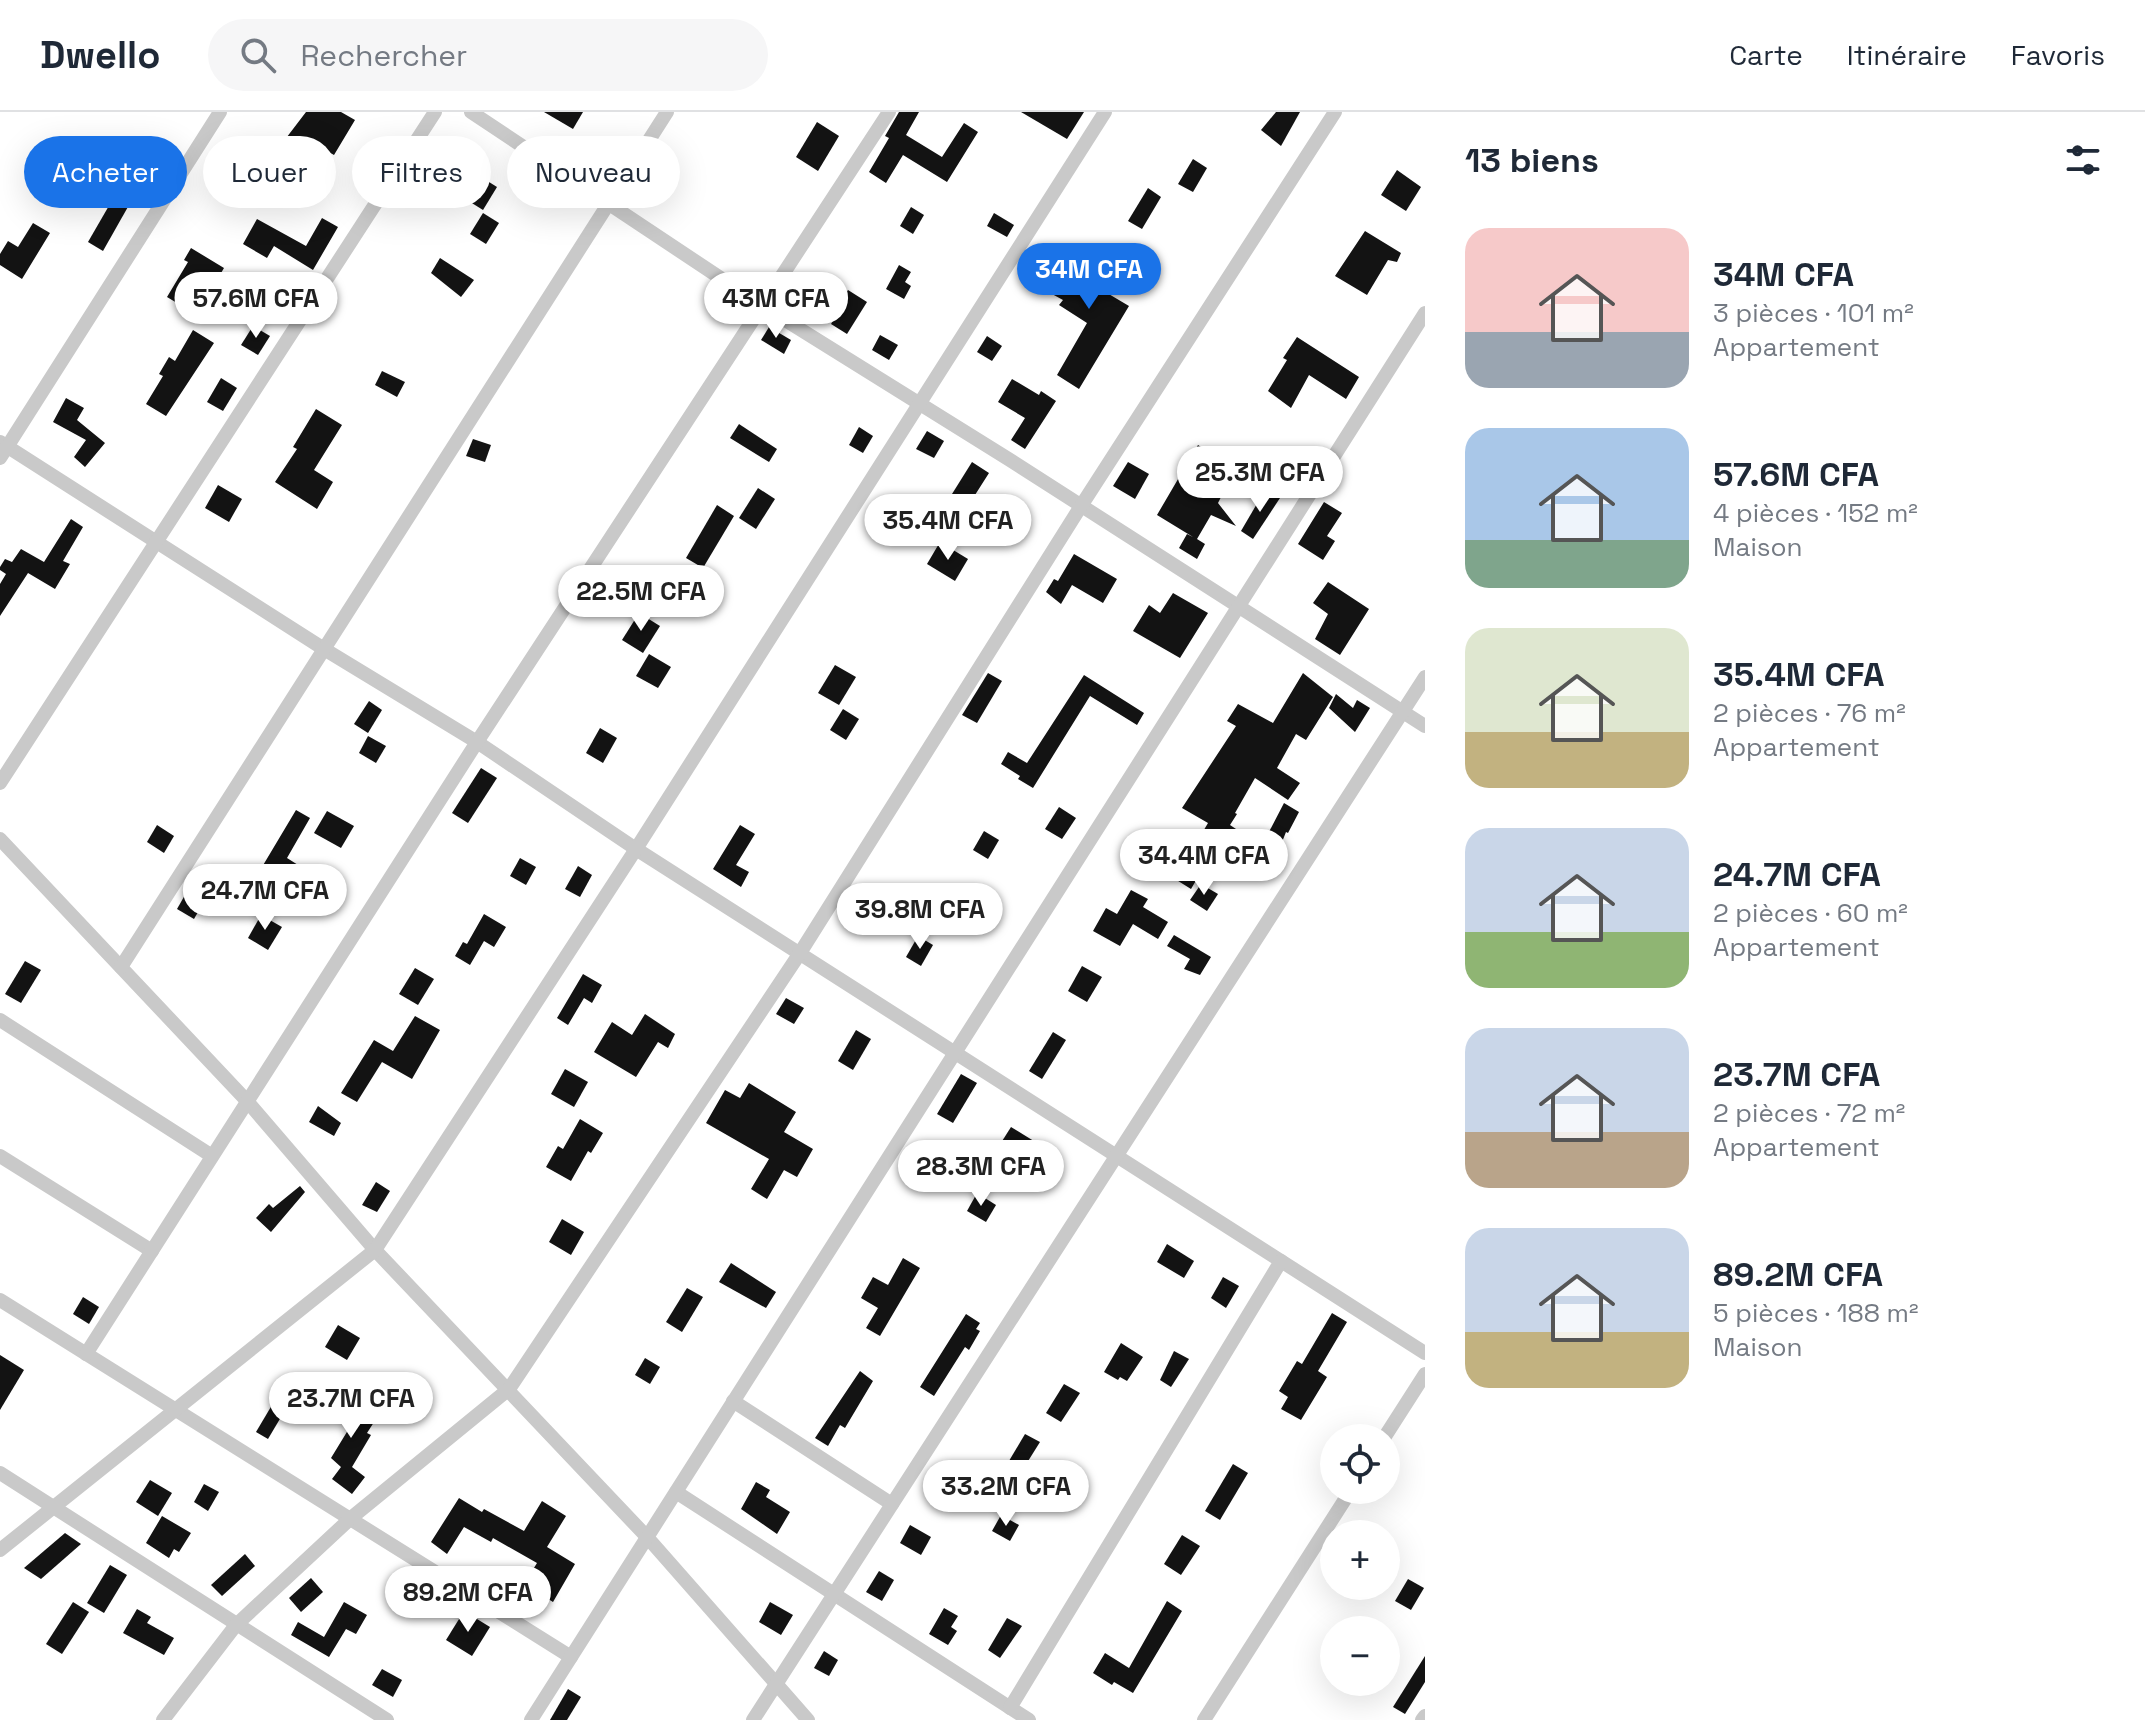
<!DOCTYPE html>
<html lang="fr">
<head>
<meta charset="utf-8">
<style>
  :root { --surface:#fff; --page:#f6f6f7; --text:#1f2937; --muted:#747a83; --line:#e0e1e3; --accent:#1a73e8 }
  body { margin:0; font-family:"Space Grotesk",sans-serif; background:var(--page); color:var(--text); height:100vh; display:flex; flex-direction:column; font-size:30px; white-space:nowrap }
  * { box-sizing:border-box; margin:0 }
  p { font-size:26px; color:var(--muted) }
  .icon { flex:none; width:44px; height:44px; fill:none; stroke:currentColor; stroke-width:2; stroke-linecap:round; stroke-linejoin:round }
  .map { position:relative; flex:1; overflow:hidden }
  .drawer { display:flex; flex-direction:column; background:var(--surface); width:720px }
  .drawer>* { flex:none }
  .guide { position:absolute; left:24px; top:24px; width:760px; height:72px; display:flex; gap:16px }
  .buttons { position:absolute; left:1320px; top:1312px; display:grid; gap:16px }
  .buttons a { display:grid; place-items:center; width:80px; height:80px; border-radius:50%; background:var(--surface); box-shadow:0 8px 32px #0002; font-size:40px }
  .price { position:absolute; translate:-50% -68px; padding:0 18px; border-radius:28px; background:#fff; color:#222; font-size:26px; line-height:52px; filter:drop-shadow(0 2px 4px #0008) }
  .price::after { content:''; position:absolute; left:50%; top:48px; width:24px; height:18px; margin-left:-12px; background:inherit; clip-path:polygon(0 0,100% 0,50% 100%) }
  .price.current { background:var(--accent); color:#fff }
  ul { padding:0; list-style:none }
  li { display:flex; align-items:center; gap:24px; height:200px; padding:0 40px }
  li span { display:grid; place-items:center; flex:none; width:224px; height:160px; border-radius:24px; color:#555 }
  li>.icon { margin-inline-start:auto }
  span .icon { width:96px; height:96px; fill:#fffc; stroke-width:1 }
  li b { font-size:34px }
  h2 { display:flex; justify-content:space-between; align-items:center; height:96px; padding:0 40px; font-size:34px }
  .pill { padding:0 28px; border-radius:36px; background:var(--surface); box-shadow:0 8px 32px #0002; font-size:28px; line-height:72px }
  .pill.current { background:var(--accent); color:#fff }
  header { display:flex; align-items:center; gap:48px; box-sizing:border-box; height:112px; padding:0 40px; background:var(--surface); border-bottom:2px solid var(--line) }
  header strong { font-size:38px }
  nav { display:flex; gap:44px; margin-inline-start:auto; font-size:28px }
  .search { width:560px; height:72px; background:var(--page); display:flex; align-items:center; gap:20px; box-sizing:border-box; padding:0 28px; border-radius:44px; color:var(--muted); font-size:30px }
  main { display:flex; flex:1; min-height:0 }
  .map>svg:first-child { display:block }
  .building { fill:#131313 }
  .lines { fill:none; stroke-linecap:round; stroke-linejoin:round }
  .street { stroke:#c9c9c9; stroke-width:14 }
</style>
</head>
<body>
<header>
<strong>Dwello</strong>
<div class="search"><svg class="icon" aria-label="search" viewBox="0 0 24 24"><circle cx="10" cy="10" r="6"/><path d="M15 15l6 6"/></svg>Rechercher</div>
<nav><a>Carte</a><a>Itinéraire</a><a>Favoris</a></nav>
</header>
<main>
<div class="map">
<svg width="1425" height="1608" viewBox="0 0 1425 1608">
  <rect width="100%" height="100%" fill="#fff"/>
  <g class="building">
    <path d="M306 0H341L355 8 334 43 315 32 302 54 277 38Z"/>
    <path d="M544 0H583L573 17Z"/>
    <path d="M899 0H919L906 23 942 45 964 11 978 20 947 70 903 43 886 71 869 60 889 26 885 24Z"/>
    <path d="M1021 0H1084L1067 27Z"/>
    <path d="M1276 0H1300L1281 34 1261 18Z"/>
    <path d="M817 10 839 24 818 59 796 45Z"/>
    <path d="M1193 47 1207 56 1193 80 1178 72Z"/>
    <path d="M67 54 85 65 71 88 54 77Z"/>
    <path d="M1397 58 1421 75 1406 99 1381 83Z"/>
    <path d="M481 65 497 75 483 98 467 88Z"/>
    <path d="M1148 76 1161 85 1142 117 1128 109Z"/>
    <path d="M114 85 129 93 103 139 88 130Z"/>
    <path d="M911 95 924 103 913 122 900 114Z"/>
    <path d="M483 101 499 111 486 132 470 122Z"/>
    <path d="M994 101 1014 113 1007 125 987 114Z"/>
    <path d="M322 106 338 115 313 158 274 134 267 146 243 132 257 107 306 134Z"/>
    <path d="M33 111 50 121 22 167 0 153V142L8 129 18 135Z"/>
    <path d="M1365 119 1401 141 1397 150 1388 148 1367 183 1335 164Z"/>
    <path d="M1101 132 1122 144 1102 178 1129 194 1079 277 1057 263 1087 211 1059 193 1063 188 1052 182 1074 144 1089 153Z"/>
    <path d="M191 136 224 156 217 168 212 165 192 200 167 185 188 150 184 148Z"/>
    <path d="M440 146 474 168 461 185 431 161Z"/>
    <path d="M899 153 911 160 905 170 911 174 904 187 886 177Z"/>
    <path d="M848 178 867 190 847 222 831 212 838 201 835 199Z"/>
    <path d="M253 214 270 224 258 243 241 233Z"/>
    <path d="M769 215 791 228 784 242 761 228Z"/>
    <path d="M193 218 214 231 166 304 146 292 163 264 159 262 169 245 175 249Z"/>
    <path d="M880 223 898 233 889 248 872 238Z"/>
    <path d="M987 224 1002 234 992 249 977 240Z"/>
    <path d="M1297 225 1359 265 1346 287 1309 263 1291 296 1268 279 1287 248 1283 246Z"/>
    <path d="M382 259 405 270 397 285 375 273Z"/>
    <path d="M221 266 237 276 223 299 207 290Z"/>
    <path d="M1012 267 1039 283 1041 279 1056 289 1025 337 1011 328 1025 306 998 290Z"/>
    <path d="M66 286 84 296 77 308 105 331 85 355 74 345 86 328 53 310Z"/>
    <path d="M316 297 342 313 314 358 333 370 317 397 275 370 297 337 293 335Z"/>
    <path d="M739 312 777 337 769 350 730 326Z"/>
    <path d="M859 315 873 324 863 341 849 333Z"/>
    <path d="M927 319 944 329 934 346 916 337Z"/>
    <path d="M473 327 491 333 485 350 466 344Z"/>
    <path d="M1198 333 1238 359 1231 370 1229 369 1218 391 1236 414 1211 403 1197 427 1205 432 1197 447 1179 436 1187 422 1193 425 1157 403Z"/>
    <path d="M972 350 989 361 961 405 949 397 956 385 952 382Z"/>
    <path d="M1128 350 1149 362 1135 387 1113 374Z"/>
    <path d="M218 373 242 387 229 410 205 396Z"/>
    <path d="M758 376 775 387 756 417 739 406Z"/>
    <path d="M1265 378 1280 386 1253 427 1241 419Z"/>
    <path d="M1324 390 1342 401 1327 424 1335 429 1323 448 1298 432Z"/>
    <path d="M717 393 734 404 703 456 686 446Z"/>
    <path d="M71 407 83 415 63 449 70 452 55 477 28 461 0 504V472L6 462 0 458V455L5 447 12 450 21 437 44 450Z"/>
    <path d="M940 430 968 447 955 469 927 452Z"/>
    <path d="M1074 442 1117 467 1103 491 1072 473 1061 492 1046 480 1054 467 1058 469Z"/>
    <path d="M1328 470 1369 497 1340 543 1315 527 1328 502 1313 491Z"/>
    <path d="M1173 481 1208 501 1180 546 1133 519 1149 493 1160 501Z"/>
    <path d="M639 501 660 514 643 541 622 528Z"/>
    <path d="M649 542 671 555 658 576 636 564Z"/>
    <path d="M835 553 856 565 839 593 818 581Z"/>
    <path d="M988 561 1002 569 977 611 962 603Z"/>
    <path d="M1303 561 1333 585 1306 628 1296 622 1277 656 1300 671 1288 688 1255 666 1235 701 1237 702 1230 713 1236 717 1228 730 1221 726 1191 777 1175 767 1208 711 1182 696 1236 614 1227 609 1238 592 1273 611Z"/>
    <path d="M1084 563 1144 601 1137 613 1090 584 1033 676 1018 667 1020 664 1001 652 1008 640 1027 651Z"/>
    <path d="M1336 582 1353 596 1357 588 1370 596 1355 620 1329 596Z"/>
    <path d="M369 589 382 598 368 621 354 612Z"/>
    <path d="M843 597 859 607 846 628 830 618Z"/>
    <path d="M600 616 617 626 603 651 586 641Z"/>
    <path d="M368 624 386 634 376 651 359 641Z"/>
    <path d="M481 656 497 666 468 711 452 701Z"/>
    <path d="M1284 691 1299 700 1288 721 1286 720 1274 750 1259 739Z"/>
    <path d="M1059 695 1076 706 1062 727 1045 717Z"/>
    <path d="M296 698 310 706 287 746 306 758 297 772 262 755Z"/>
    <path d="M327 699 354 714 341 736 314 721Z"/>
    <path d="M157 713 174 724 164 741 147 730Z"/>
    <path d="M740 713 755 722 736 753 749 760 741 775 713 757Z"/>
    <path d="M984 719 999 728 988 747 973 738Z"/>
    <path d="M520 746 536 755 526 773 510 764Z"/>
    <path d="M578 754 592 763 580 785 565 777Z"/>
    <path d="M1201 772 1218 782 1207 799 1190 788Z"/>
    <path d="M189 776 206 786 194 807 177 797Z"/>
    <path d="M1131 778 1148 787 1143 795 1168 810 1158 827 1133 812 1120 834 1093 819 1106 796 1117 802Z"/>
    <path d="M484 802 506 815 494 835 484 829 470 853 455 844 463 830 467 832Z"/>
    <path d="M261 803 282 815 268 838 248 826Z"/>
    <path d="M1174 823 1211 845 1200 863 1184 857 1190 847 1167 834Z"/>
    <path d="M918 824 933 833 921 854 906 845Z"/>
    <path d="M25 849 41 858 21 891 5 882Z"/>
    <path d="M1082 854 1102 865 1087 890 1068 879Z"/>
    <path d="M415 856 434 867 418 893 399 882Z"/>
    <path d="M583 862 602 873 592 891 584 886 568 913 557 906Z"/>
    <path d="M786 886 804 896 794 912 776 902Z"/>
    <path d="M645 902 675 922 668 936 658 930 636 965 594 940 612 910 632 923Z"/>
    <path d="M415 904 440 918 412 967 382 950 357 990 341 981 374 928 393 939Z"/>
    <path d="M856 918 871 927 853 958 838 949Z"/>
    <path d="M1053 920 1066 928 1042 967 1029 959Z"/>
    <path d="M565 957 588 970 574 995 551 982Z"/>
    <path d="M961 962 977 971 953 1011 937 1002Z"/>
    <path d="M749 971 796 1000 784 1020 813 1037 797 1065 784 1058 767 1087 751 1077 769 1047 706 1011 725 978 740 986Z"/>
    <path d="M318 994 341 1011 334 1024 309 1010Z"/>
    <path d="M580 1007 603 1021 591 1041 588 1039 571 1069 546 1055 558 1034 563 1037Z"/>
    <path d="M1011 1015 1037 1031 1019 1061 992 1045Z"/>
    <path d="M376 1070 390 1079 377 1100 362 1093Z"/>
    <path d="M300 1074 305 1080 271 1120 256 1106 269 1092 273 1096Z"/>
    <path d="M977 1081 996 1093 986 1110 967 1099Z"/>
    <path d="M562 1107 584 1120 571 1143 549 1130Z"/>
    <path d="M1167 1132 1194 1149 1184 1166 1157 1150Z"/>
    <path d="M903 1146 920 1156 880 1224 866 1216 878 1196 861 1186 873 1165 888 1173Z"/>
    <path d="M731 1151 776 1180 766 1196 719 1170Z"/>
    <path d="M1223 1165 1239 1174 1226 1196 1211 1186Z"/>
    <path d="M687 1176 703 1185 682 1220 666 1210Z"/>
    <path d="M83 1185 99 1195 89 1212 73 1202Z"/>
    <path d="M1332 1201 1347 1210 1318 1259 1327 1265 1301 1308 1281 1297 1288 1285 1279 1279 1297 1249 1302 1252Z"/>
    <path d="M966 1202 980 1211 976 1217 980 1219 969 1238 965 1235 934 1284 920 1275Z"/>
    <path d="M338 1213 360 1226 347 1248 325 1235Z"/>
    <path d="M1121 1231 1143 1245 1127 1269 1120 1265 1118 1268 1104 1260Z"/>
    <path d="M1174 1239 1189 1247 1171 1275 1160 1268Z"/>
    <path d="M0 1243 24 1258 0 1298Z"/>
    <path d="M645 1246 660 1255 650 1272 635 1263Z"/>
    <path d="M860 1259 873 1269 845 1316 840 1313 828 1334 815 1326Z"/>
    <path d="M1064 1272 1080 1281 1061 1310 1046 1301Z"/>
    <path d="M342 1273 354 1280 348 1290 376 1307 367 1321 371 1323 352 1355 365 1365 352 1382 332 1367 341 1355 331 1346 353 1310 329 1295Z"/>
    <path d="M272 1293 284 1300 268 1327 256 1320Z"/>
    <path d="M1025 1322 1040 1330 1020 1362 1006 1354Z"/>
    <path d="M1233 1352 1248 1361 1220 1408 1205 1399Z"/>
    <path d="M150 1368 172 1381 158 1404 136 1390Z"/>
    <path d="M756 1370 770 1378 766 1385 790 1400 777 1422 741 1397Z"/>
    <path d="M204 1372 219 1380 208 1399 194 1390Z"/>
    <path d="M459 1386 482 1400 484 1397 524 1419 542 1389 566 1404 547 1435 575 1452 553 1490 524 1472 537 1451 493 1426 491 1430 464 1415 447 1442 431 1430Z"/>
    <path d="M1001 1403 1019 1413 1010 1429 992 1419Z"/>
    <path d="M162 1404 191 1421 179 1440 174 1437 169 1446 146 1431Z"/>
    <path d="M910 1413 931 1425 921 1443 900 1431Z"/>
    <path d="M65 1421 81 1432 41 1467 24 1456Z"/>
    <path d="M1182 1423 1200 1434 1181 1463 1164 1452Z"/>
    <path d="M245 1442 255 1454 222 1484 211 1473Z"/>
    <path d="M110 1453 127 1463 104 1501 87 1491Z"/>
    <path d="M879 1459 894 1468 882 1489 866 1480Z"/>
    <path d="M311 1466 323 1480 301 1500 289 1486Z"/>
    <path d="M1408 1467 1424 1476 1411 1498 1395 1489Z"/>
    <path d="M1167 1489 1182 1499 1133 1581 1114 1570 1112 1573 1093 1561 1105 1541 1129 1556Z"/>
    <path d="M73 1490 89 1500 62 1542 46 1532Z"/>
    <path d="M344 1490 367 1503 356 1522 346 1517 329 1545 291 1523 298 1510 324 1525Z"/>
    <path d="M770 1490 793 1503 781 1523 759 1510Z"/>
    <path d="M944 1496 958 1504 951 1515 957 1519 948 1533 929 1522Z"/>
    <path d="M137 1497 151 1505 147 1511 174 1526 164 1543 123 1521Z"/>
    <path d="M464 1499 490 1515 472 1544 446 1528Z"/>
    <path d="M1007 1506 1022 1514 1000 1546 988 1538Z"/>
    <path d="M824 1539 838 1548 829 1564 814 1556Z"/>
    <path d="M1425 1544V1570L1405 1602 1393 1595Z"/>
    <path d="M382 1557 402 1568 393 1585 372 1573Z"/>
    <path d="M568 1577 581 1585 567 1608H550Z"/>
  </g>
  <g class="lines">
    <g class="street">
      <path d="M471 0 761 193 1010 348 1425 614"/>
      <path d="M0 330 324 537 477 630 636 737 1425 1241"/>
      <path d="M0 346 220 0"/>
      <path d="M0 671 435 0"/>
      <path d="M0 727 247 989 375 1138 647 1425 808 1608"/>
      <path d="M121 855 667 0"/>
      <path d="M0 908 212 1044"/>
      <path d="M0 1044 152 1139"/>
      <path d="M0 1188 571 1545"/>
      <path d="M86 1242 477 630 889 0"/>
      <path d="M733 1289 892 1392"/>
      <path d="M1384 1326 1425 1262"/>
      <path d="M0 1361 387 1608"/>
      <path d="M676 1380 1029 1608"/>
      <path d="M0 1438 375 1138 636 737 1105 0"/>
      <path d="M1010 1596 1281 1149"/>
      <path d="M163 1608 236 1513 351 1406 509 1277 800 841 1081 394 1335 0"/>
      <path d="M531 1608 1425 201"/>
      <path d="M753 1608 1425 565"/>
      <path d="M1204 1608 1351 1378"/>
      <path d="M1422 1608 1425 1604"/>
    </g>
  </g>
</svg>
<div class="buttons">
<a><svg class="icon" aria-label="locate" viewBox="0 0 24 24"><circle cx="12" cy="12" r="6"/><path d="M12 2v4M12 18v4M2 12h4M18 12h4"/></svg></a>
<a>+</a>
<a>−</a>
</div>
<b class="price current" style="left:1089px;top:199px">34M CFA</b>
<b class="price" style="left:256px;top:228px">57.6M CFA</b>
<b class="price" style="left:776px;top:228px">43M CFA</b>
<b class="price" style="left:1260px;top:402px">25.3M CFA</b>
<b class="price" style="left:948px;top:450px">35.4M CFA</b>
<b class="price" style="left:641px;top:521px">22.5M CFA</b>
<b class="price" style="left:1204px;top:785px">34.4M CFA</b>
<b class="price" style="left:265px;top:820px">24.7M CFA</b>
<b class="price" style="left:920px;top:839px">39.8M CFA</b>
<b class="price" style="left:981px;top:1096px">28.3M CFA</b>
<b class="price" style="left:351px;top:1328px">23.7M CFA</b>
<b class="price" style="left:1006px;top:1416px">33.2M CFA</b>
<b class="price" style="left:468px;top:1522px">89.2M CFA</b>
<div class="guide">
<a class="pill current">Acheter</a>
<a class="pill">Louer</a>
<a class="pill">Filtres</a>
<a class="pill">Nouveau</a>
</div>
</div>
<section class="drawer">
<h2>13 biens<svg class="icon" aria-label="filters" viewBox="0 0 24 24"><path d="M4 7h16M4 17h16"/><circle cx="9" cy="7" r="2"/><circle cx="15" cy="17" r="2"/></svg></h2>
<ul>
<li><span style="background:linear-gradient(#f6c9c9 65%,#9aa5b1 0)"><svg class="icon" aria-label="home" viewBox="0 0 24 24"><path d="M3 11l9-7 9 7M6 9v11h12V9"/></svg></span><div><b>34M CFA</b><p>3 pièces · 101 m²</p><p>Appartement</p></div></li>
<li><span style="background:linear-gradient(#a9c7e8 70%,#7fa58c 0)"><svg class="icon" aria-label="home" viewBox="0 0 24 24"><path d="M3 11l9-7 9 7M6 9v11h12V9"/></svg></span><div><b>57.6M CFA</b><p>4 pièces · 152 m²</p><p>Maison</p></div></li>
<li><span style="background:linear-gradient(#dfe7d0 65%,#c2b280 0)"><svg class="icon" aria-label="home" viewBox="0 0 24 24"><path d="M3 11l9-7 9 7M6 9v11h12V9"/></svg></span><div><b>35.4M CFA</b><p>2 pièces · 76 m²</p><p>Appartement</p></div></li>
<li><span style="background:linear-gradient(#c9d6e8 65%,#8fb573 0)"><svg class="icon" aria-label="home" viewBox="0 0 24 24"><path d="M3 11l9-7 9 7M6 9v11h12V9"/></svg></span><div><b>24.7M CFA</b><p>2 pièces · 60 m²</p><p>Appartement</p></div></li>
<li><span style="background:linear-gradient(#c9d6e8 65%,#b9a48a 0)"><svg class="icon" aria-label="home" viewBox="0 0 24 24"><path d="M3 11l9-7 9 7M6 9v11h12V9"/></svg></span><div><b>23.7M CFA</b><p>2 pièces · 72 m²</p><p>Appartement</p></div></li>
<li><span style="background:linear-gradient(#c9d6e8 65%,#c2b280 0)"><svg class="icon" aria-label="home" viewBox="0 0 24 24"><path d="M3 11l9-7 9 7M6 9v11h12V9"/></svg></span><div><b>89.2M CFA</b><p>5 pièces · 188 m²</p><p>Maison</p></div></li>
</ul>
</section>
</main>
</body>
</html>
